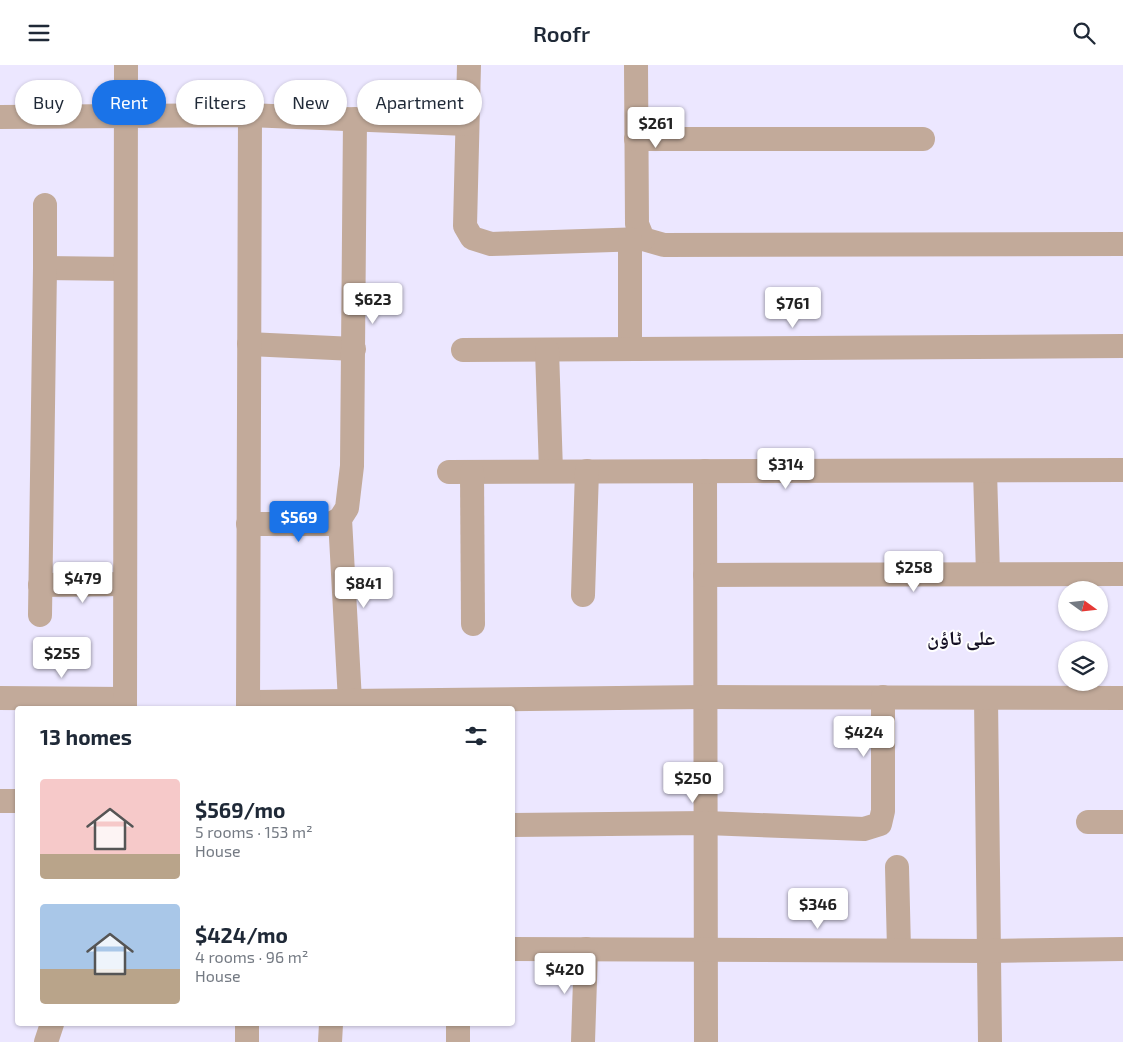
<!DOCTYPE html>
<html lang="en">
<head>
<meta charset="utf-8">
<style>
  :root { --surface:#fff; --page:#f6f6f7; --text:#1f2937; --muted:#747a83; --accent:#1a73e8 }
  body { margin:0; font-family:"Exo 2","Noto Naskh Arabic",sans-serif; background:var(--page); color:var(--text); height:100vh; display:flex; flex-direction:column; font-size:19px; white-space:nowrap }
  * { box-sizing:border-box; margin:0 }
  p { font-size:16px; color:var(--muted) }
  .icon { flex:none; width:28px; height:28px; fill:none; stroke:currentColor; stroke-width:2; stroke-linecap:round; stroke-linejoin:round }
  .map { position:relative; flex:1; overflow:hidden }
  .sheet { position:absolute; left:15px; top:641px; width:500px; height:320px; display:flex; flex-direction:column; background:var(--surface); border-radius:5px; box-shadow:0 1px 4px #0004 }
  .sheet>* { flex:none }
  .guide { position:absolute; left:15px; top:15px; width:500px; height:45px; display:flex; gap:10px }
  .needle { width:32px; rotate:105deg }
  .controls { position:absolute; left:1058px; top:516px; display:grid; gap:10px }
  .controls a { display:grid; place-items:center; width:50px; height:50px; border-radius:50%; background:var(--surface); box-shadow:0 1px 4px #0004; font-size:25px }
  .price { position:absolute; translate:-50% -42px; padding:0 11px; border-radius:5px; background:#fff; color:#222; font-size:16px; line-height:32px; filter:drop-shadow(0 1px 2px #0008) }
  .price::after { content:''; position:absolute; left:50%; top:30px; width:15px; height:11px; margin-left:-8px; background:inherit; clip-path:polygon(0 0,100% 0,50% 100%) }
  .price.selected { background:var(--accent); color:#fff }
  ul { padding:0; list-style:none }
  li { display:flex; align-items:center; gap:15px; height:125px; padding:0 25px }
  li span { display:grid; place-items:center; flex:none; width:140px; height:100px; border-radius:5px; color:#555 }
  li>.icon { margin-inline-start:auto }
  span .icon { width:60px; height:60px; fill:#fffc; stroke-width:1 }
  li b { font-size:21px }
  h2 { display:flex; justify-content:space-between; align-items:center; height:60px; padding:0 25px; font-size:21px }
  .tag { padding:0 18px; border-radius:22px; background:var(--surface); box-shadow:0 1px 4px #0004; font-size:18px; line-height:45px }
  .tag.selected { background:var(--accent); color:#fff }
  header { display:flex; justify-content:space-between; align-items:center; height:65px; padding:0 25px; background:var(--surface); font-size:22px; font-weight:600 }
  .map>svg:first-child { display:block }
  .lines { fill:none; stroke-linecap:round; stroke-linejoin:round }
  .minor { stroke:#c2aa9a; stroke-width:24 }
  .labels { text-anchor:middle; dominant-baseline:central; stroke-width:4; stroke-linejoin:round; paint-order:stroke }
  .district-label { font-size:20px; font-weight:bold; fill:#161125; stroke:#fff }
</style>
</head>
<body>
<header><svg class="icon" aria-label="menu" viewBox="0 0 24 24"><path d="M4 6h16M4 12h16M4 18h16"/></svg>Roofr<svg class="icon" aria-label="search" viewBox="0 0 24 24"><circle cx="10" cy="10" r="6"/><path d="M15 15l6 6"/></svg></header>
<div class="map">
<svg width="1123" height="977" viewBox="0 0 1123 977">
  <rect width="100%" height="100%" fill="#ece7ff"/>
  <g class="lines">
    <g class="minor">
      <path d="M469 0 465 161 472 173 491 179 643 174 664 180 1123 179"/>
      <path d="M636 0 637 159 643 174"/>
      <path d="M0 52 250 50 467 59"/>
      <path d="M636 74H923"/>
      <path d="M45 203 125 204"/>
      <path d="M249 279 354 284"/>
      <path d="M630 284V174"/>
      <path d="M463 285 1123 281"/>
      <path d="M547 285 551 406"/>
      <path d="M705 406 706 977"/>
      <path d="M985 406 988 509"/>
      <path d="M449 407 1123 405"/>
      <path d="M472 407 473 559"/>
      <path d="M248 459H330L340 454"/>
      <path d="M705 510 1123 509"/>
      <path d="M40 520 125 519"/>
      <path d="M583 530 587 406"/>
      <path d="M40 550 45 203V140"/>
      <path d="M0 633 125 634"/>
      <path d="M986 633 990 977"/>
      <path d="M350 636 340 454 347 443 352 401 355 54"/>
      <path d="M248 637 705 632 1123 633"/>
      <path d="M125 644 126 0"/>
      <path d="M248 644 250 50"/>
      <path d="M0 736H18"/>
      <path d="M1088 757H1123"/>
      <path d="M512 760 706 758 864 764 880 759 883 746V632"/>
      <path d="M897 802 899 885"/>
      <path d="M512 884 989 886 1123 884"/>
      <path d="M46 977 52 959"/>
      <path d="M247 977V959"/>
      <path d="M330 977 331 959"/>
      <path d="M458 977V959"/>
      <path d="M583 977 586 884"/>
    </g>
  </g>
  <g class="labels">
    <g class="district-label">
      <text x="961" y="572">علی ٹاؤن</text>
    </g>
  </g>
</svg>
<div class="controls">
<a><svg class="needle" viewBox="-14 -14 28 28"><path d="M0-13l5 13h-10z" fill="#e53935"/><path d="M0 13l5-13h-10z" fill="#747a83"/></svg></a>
<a><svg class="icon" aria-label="layers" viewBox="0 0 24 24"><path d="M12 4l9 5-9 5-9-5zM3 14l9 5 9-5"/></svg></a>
</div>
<b class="price" style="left:656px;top:84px">$261</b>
<b class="price" style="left:373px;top:260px">$623</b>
<b class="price" style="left:793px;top:264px">$761</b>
<b class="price" style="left:786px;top:425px">$314</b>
<b class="price selected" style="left:299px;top:478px">$569</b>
<b class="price" style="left:914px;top:528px">$258</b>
<b class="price" style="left:83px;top:539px">$479</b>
<b class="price" style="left:364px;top:544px">$841</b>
<b class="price" style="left:62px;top:614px">$255</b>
<b class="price" style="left:864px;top:693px">$424</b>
<b class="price" style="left:693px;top:739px">$250</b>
<b class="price" style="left:818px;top:865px">$346</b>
<b class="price" style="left:565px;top:930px">$420</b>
<div class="guide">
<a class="tag">Buy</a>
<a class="tag selected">Rent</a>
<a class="tag">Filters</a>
<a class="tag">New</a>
<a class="tag">Apartment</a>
</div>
<section class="sheet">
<h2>13 homes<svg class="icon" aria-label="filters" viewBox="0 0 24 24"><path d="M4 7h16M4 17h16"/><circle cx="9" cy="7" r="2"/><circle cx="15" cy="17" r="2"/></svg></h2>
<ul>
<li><span style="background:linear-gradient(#f6c9c9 75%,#b9a48a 0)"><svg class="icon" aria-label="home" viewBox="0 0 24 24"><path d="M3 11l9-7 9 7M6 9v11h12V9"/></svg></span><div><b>$569/mo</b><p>5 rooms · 153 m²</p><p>House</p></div></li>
<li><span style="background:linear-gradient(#a9c7e8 65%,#b9a48a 0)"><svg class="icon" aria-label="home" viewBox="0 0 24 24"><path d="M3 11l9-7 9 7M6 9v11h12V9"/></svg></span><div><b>$424/mo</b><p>4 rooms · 96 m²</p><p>House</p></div></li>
</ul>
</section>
</div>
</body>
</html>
